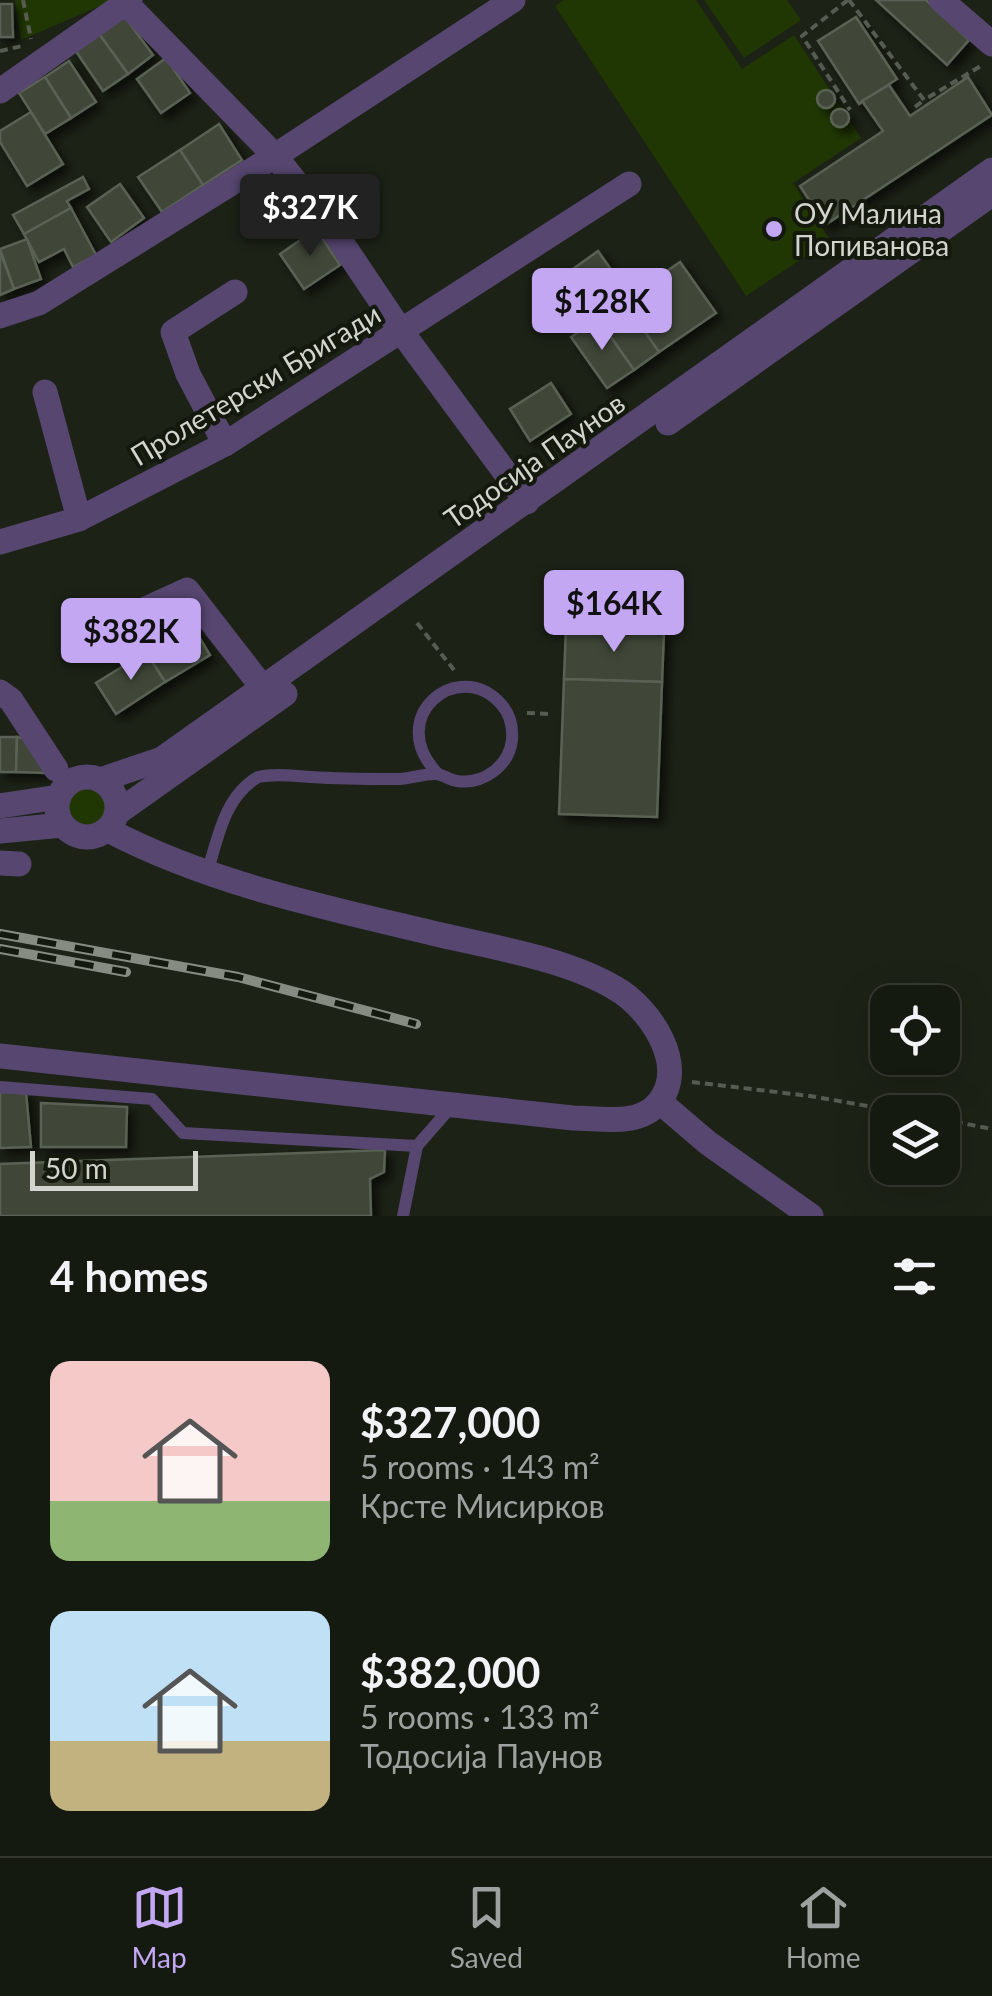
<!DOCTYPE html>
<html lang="en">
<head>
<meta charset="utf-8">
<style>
  :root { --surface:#151a10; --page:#22271e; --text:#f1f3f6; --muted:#9da19f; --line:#343830; --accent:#c3a7f2 }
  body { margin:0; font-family:Lato,sans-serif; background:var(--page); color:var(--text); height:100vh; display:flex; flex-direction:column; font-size:38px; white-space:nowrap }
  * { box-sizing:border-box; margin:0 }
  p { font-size:32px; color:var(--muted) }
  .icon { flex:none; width:55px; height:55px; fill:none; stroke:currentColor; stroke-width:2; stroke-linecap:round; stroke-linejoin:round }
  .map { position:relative; height:1216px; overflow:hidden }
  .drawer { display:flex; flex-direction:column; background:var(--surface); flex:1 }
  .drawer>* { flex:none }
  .controls { position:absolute; left:870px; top:985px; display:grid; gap:20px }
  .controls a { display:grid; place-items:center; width:90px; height:90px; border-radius:20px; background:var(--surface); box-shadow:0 10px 40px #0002,0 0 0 2px var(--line); font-size:50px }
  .scale { position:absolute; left:30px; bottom:25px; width:168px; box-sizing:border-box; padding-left:10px; border:5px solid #d1d5cd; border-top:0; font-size:28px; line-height:35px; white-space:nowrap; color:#d1d5cd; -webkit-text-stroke:8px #13190d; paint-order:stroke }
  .price { position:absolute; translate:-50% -85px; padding:0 22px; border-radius:10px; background:var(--accent); color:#111; font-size:32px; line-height:65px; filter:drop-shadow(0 2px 5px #0008) }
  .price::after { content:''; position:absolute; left:50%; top:60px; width:30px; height:22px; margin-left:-15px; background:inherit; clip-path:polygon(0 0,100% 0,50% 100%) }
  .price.current { background:#222; color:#fff }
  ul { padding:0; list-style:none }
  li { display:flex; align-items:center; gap:30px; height:250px; padding:0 50px }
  li span { display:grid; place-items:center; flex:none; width:280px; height:200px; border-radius:20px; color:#555 }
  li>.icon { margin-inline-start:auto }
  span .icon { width:120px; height:120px; fill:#fffc; stroke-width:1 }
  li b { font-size:42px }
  h2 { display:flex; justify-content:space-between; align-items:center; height:120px; padding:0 50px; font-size:42px }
  .menu { display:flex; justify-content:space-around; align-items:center; height:140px; border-top:2px solid var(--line); background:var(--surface); font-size:28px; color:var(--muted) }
  .menu a { display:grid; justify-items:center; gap:5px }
  .menu .current { color:var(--accent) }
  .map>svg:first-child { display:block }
  .green { fill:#203703 }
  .building { fill:#3f4639; stroke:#5a6254; stroke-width:2.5; filter:url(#shadow) }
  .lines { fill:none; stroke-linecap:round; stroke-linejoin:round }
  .path { stroke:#565c51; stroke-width:4; stroke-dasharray:8 5; stroke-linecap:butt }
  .lane { stroke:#564670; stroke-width:12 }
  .street { stroke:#564670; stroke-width:25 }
  .rail-casing { stroke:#878c83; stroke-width:10 }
  .rail { stroke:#13190d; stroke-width:6; stroke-dasharray:19; stroke-linecap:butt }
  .poi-dot { fill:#c3a7f2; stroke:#13190d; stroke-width:4 }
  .labels { text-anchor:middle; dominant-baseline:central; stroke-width:8; stroke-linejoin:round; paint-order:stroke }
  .poi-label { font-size:28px; fill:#d1d5cd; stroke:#13190d; text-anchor:start }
  .street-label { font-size:28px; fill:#d1d5cd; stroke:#13190d }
</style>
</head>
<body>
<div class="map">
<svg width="992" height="1216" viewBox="0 0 992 1216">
  <defs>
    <filter id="shadow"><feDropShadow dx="6" dy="6" stdDeviation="5" flood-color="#0009"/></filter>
  </defs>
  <rect width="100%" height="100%" fill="#1c2216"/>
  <g class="green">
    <path d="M15 0H114L21 40Z"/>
    <path d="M564 0H696L742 69 794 35 861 138 793 183 830 240 746 296 555 6Z"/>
    <path d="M704 0H787L801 20 744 58Z"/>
    <circle cx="88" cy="808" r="23"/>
  </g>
  <g class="building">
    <path d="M876 0H926L969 40 947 65Z"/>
    <path d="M0 4H12L13 37H0Z"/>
    <path d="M122 13 153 55 128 74 97 31Z"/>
    <path d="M856 17 897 79 859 104 818 41Z"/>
    <path d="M97 31 128 74 103 91 73 47Z"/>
    <path d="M166 58 190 93 161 113 137 79Z"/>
    <path d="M69 61 96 102 71 118 45 77Z"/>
    <path d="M45 77 71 118 45 134 19 93Z"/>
    <path d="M968 77 992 115 825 225 800 186 883 131 862 101 889 85 910 116Z"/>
    <circle cx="826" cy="99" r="9"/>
    <circle cx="840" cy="118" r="9"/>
    <path d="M31 112 63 164 27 186 0 142V131Z"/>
    <path d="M219 124 242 160 203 185 180 150Z"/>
    <path d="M180 150 203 185 162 212 138 177Z"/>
    <path d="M83 177 89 189 67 201 71 208 24 234 13 215Z"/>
    <path d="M120 184 144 218 111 242 87 207Z"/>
    <path d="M71 208 96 255 73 267 64 249 39 262 24 234Z"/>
    <path d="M316 229 340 265 304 289 280 254Z"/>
    <path d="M27 239 41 279 14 289 0 249Z"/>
    <path d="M0 251 14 289 0 295Z"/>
    <path d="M598 251 617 278 582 303 563 276Z"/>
    <path d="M680 262 716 313 659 352 623 301Z"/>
    <path d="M623 301 659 352 634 370 598 319Z"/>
    <path d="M598 319 634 370 607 388 571 337Z"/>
    <path d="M551 383 571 414 530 441 510 409Z"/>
    <path d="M192 625 210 655 165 682 146 652Z"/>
    <path d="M566 627 664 631 662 682 564 679Z"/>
    <path d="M146 652 165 682 116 714 96 683Z"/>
    <path d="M564 679 662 682 657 817 559 814Z"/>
    <path d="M0 737H17L16 772H0Z"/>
    <path d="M17 737 29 739 45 773 16 772Z"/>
    <path d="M0 1092H26L31 1147 0 1148Z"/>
    <path d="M41 1103 127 1107 126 1147H41Z"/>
    <path d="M385 1150 384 1172 370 1179 371 1216H0V1164Z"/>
  </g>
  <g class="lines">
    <g class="path">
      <path d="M23 0 31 39"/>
      <path d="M848 0 802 36 850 110"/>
      <path d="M849 0 924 100 984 64"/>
      <path d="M0 51 22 46"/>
      <path d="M915 107 924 100"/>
      <path d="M417 623 454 670"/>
      <path d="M527 713 549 714"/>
      <path d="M692 1082 810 1096 902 1112"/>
      <path d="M942 1119 992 1129"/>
    </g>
    <g class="lane">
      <path d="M207 873C218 838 224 797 258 777 275 773 294 776 312 777 340 779 368 779 397 779 409 779 422 774 435 774 443 774 449 780 457 781 483 785 509 766 512 740 513 727 510 714 501 704 459 656 383 717 438 774"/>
      <path d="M0 1087 152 1099 183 1133 417 1146"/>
      <path d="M403 1216 417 1146 451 1107"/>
    </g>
    <g class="street">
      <path d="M123 0 275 156 331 227 401 331 527 502"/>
      <path d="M941 0 992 44"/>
      <path d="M0 91 130 0"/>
      <path d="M0 316 39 303 275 156 513 0"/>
      <path d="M45 392 79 519"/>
      <path d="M668 423 992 194"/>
      <path d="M225 444 188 374 173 332 235 292"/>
      <path d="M0 542 79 519 225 444 629 184"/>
      <path d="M117 622 187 590 263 688"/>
      <path d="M0 692 11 700 56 769"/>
      <circle cx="87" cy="807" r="30"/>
      <path d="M100 780 162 759 992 170"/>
      <path d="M0 806 59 797"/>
      <path d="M117 813 285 694"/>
      <path d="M0 831 63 825"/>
      <path d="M0 863 19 864"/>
      <path d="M0 1056 573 1118C601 1118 640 1127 659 1102 689 1065 649 1007 615 988 566 959 496 948 441 935 328 908 211 884 108 830"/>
      <path d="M660 1102 708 1143 811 1216"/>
    </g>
    <g class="rail-casing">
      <g id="rail">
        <path d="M0 934 238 977 416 1024"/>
        <path d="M0 949 126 972"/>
      </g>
    </g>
    <use href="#rail" class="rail"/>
  </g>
  <circle class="poi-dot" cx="774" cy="229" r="10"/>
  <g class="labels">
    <g class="poi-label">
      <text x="794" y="213">ОУ Малина<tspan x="794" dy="32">Попиванова</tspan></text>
    </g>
    <g class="street-label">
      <text transform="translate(255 384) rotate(-31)">Пролетерски Бригади</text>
      <text transform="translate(534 460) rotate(-35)">Тодосија Паунов</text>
    </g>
  </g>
</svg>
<div class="controls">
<a><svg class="icon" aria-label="locate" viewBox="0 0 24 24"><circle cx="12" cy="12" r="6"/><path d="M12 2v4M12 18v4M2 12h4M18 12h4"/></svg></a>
<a><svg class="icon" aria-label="layers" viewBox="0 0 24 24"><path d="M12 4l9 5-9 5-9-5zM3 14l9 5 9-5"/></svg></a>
</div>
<div class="scale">50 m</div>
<b class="price current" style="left:310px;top:259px">$327K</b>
<b class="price" style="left:602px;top:353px">$128K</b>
<b class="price" style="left:614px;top:655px">$164K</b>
<b class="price" style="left:131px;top:683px">$382K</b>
</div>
<section class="drawer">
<h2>4 homes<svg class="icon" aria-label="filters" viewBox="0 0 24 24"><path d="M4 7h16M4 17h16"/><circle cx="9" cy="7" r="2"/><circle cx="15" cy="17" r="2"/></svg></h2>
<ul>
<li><span style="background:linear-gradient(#f6c9c9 70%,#8fb573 0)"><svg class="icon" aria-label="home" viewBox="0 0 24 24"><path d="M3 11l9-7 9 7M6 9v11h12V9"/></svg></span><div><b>$327,000</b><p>5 rooms · 143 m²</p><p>Крсте Мисирков</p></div></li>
<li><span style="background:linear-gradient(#bfe0f5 65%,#c2b280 0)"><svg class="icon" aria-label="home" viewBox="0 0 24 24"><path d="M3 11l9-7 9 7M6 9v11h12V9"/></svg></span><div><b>$382,000</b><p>5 rooms · 133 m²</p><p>Тодосија Паунов</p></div></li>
</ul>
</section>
<nav class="menu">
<a class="current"><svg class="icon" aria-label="map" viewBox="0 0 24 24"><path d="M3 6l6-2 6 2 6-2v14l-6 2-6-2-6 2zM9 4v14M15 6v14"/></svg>Map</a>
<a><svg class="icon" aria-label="saved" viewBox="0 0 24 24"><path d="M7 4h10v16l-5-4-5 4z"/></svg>Saved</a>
<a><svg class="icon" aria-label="home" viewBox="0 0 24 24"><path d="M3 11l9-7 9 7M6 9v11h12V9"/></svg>Home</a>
</nav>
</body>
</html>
